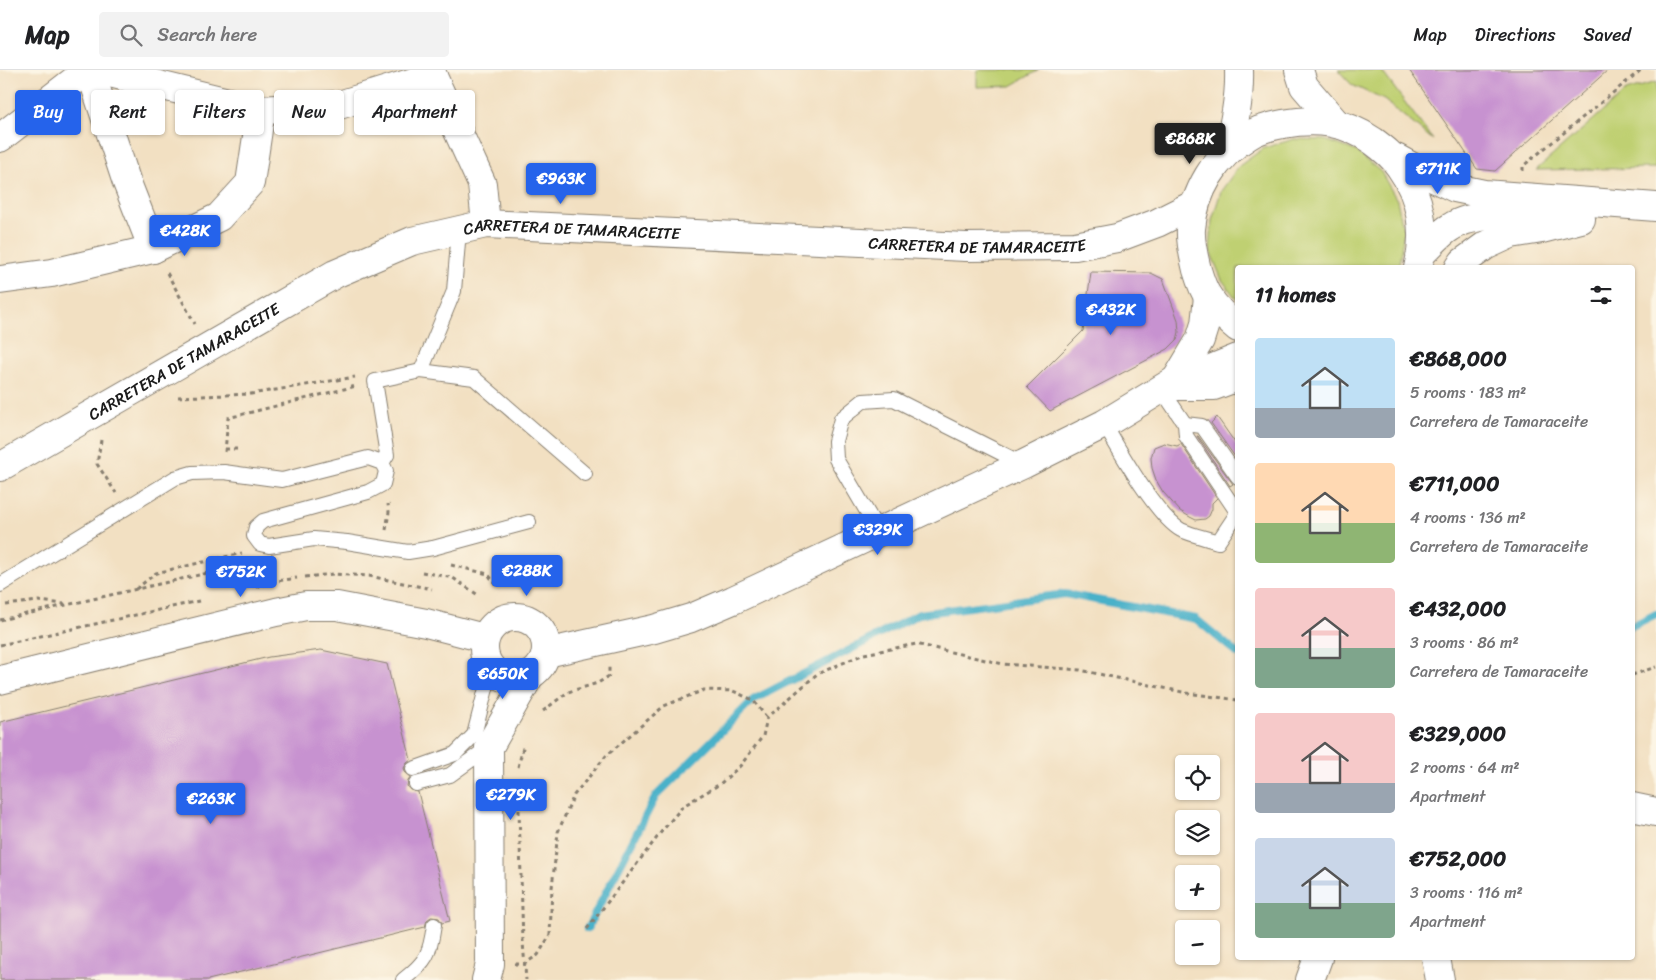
<!DOCTYPE html>
<html lang="en">
<head>
<meta charset="utf-8">
<style>
  :root { --surface:#fff; --page:#f2f2f2; --text:#202124; --muted:#757577; --line:#e0e0e0; --accent:#2563eb }
  body { margin:0; font-family:Sriracha,sans-serif; background:var(--page); color:var(--text); height:100vh; display:flex; flex-direction:column; font-size:19px; white-space:nowrap }
  * { box-sizing:border-box; margin:0 }
  p { font-size:16px; color:var(--muted) }
  .icon { flex:none; width:28px; height:28px; fill:none; stroke:currentColor; stroke-width:2; stroke-linecap:round; stroke-linejoin:round }
  .map { position:relative; flex:1; overflow:hidden }
  .drawer { position:absolute; left:1235px; top:195px; width:400px; height:695px; display:flex; flex-direction:column; background:var(--surface); border-radius:5px; box-shadow:0 1px 4px #0004 }
  .drawer>* { flex:none }
  .top-card { position:absolute; left:15px; top:20px; width:475px; height:45px; display:flex; gap:10px }
  .controls { position:absolute; left:1175px; top:685px; display:grid; gap:10px }
  .controls a { display:grid; place-items:center; width:45px; height:45px; border-radius:5px; background:var(--surface); box-shadow:0 1px 4px #0004; font-size:25px }
  .price { position:absolute; translate:-50% -42px; padding:0 11px; border-radius:5px; background:var(--accent); color:#fff; font-size:16px; line-height:32px; filter:drop-shadow(0 1px 2px #0008) }
  .price::after { content:''; position:absolute; left:50%; top:30px; width:15px; height:11px; margin-left:-8px; background:inherit; clip-path:polygon(0 0,100% 0,50% 100%) }
  .price.selected { background:#222; color:#fff }
  ul { padding:0; list-style:none }
  li { display:flex; align-items:center; gap:15px; height:125px; padding:0 20px }
  li span { display:grid; place-items:center; flex:none; width:140px; height:100px; border-radius:5px; color:#555 }
  li>.icon { margin-inline-start:auto }
  span .icon { width:60px; height:60px; fill:#fffc; stroke-width:1 }
  li b { font-size:21px }
  h2 { display:flex; justify-content:space-between; align-items:center; height:60px; padding:0 20px; font-size:21px }
  .chip { padding:0 18px; border-radius:5px; background:var(--surface); box-shadow:0 1px 4px #0004; font-size:18px; line-height:45px }
  .chip.selected { background:var(--accent); color:#fff }
  header { display:flex; align-items:center; gap:30px; box-sizing:border-box; height:70px; padding:0 25px; background:var(--surface); border-bottom:1px solid var(--line) }
  header strong { font-size:24px }
  nav { display:flex; gap:28px; margin-inline-start:auto; font-size:18px }
  .search { width:350px; height:45px; background:var(--page); display:flex; align-items:center; gap:12px; box-sizing:border-box; padding:0 18px; border-radius:5px; color:var(--muted); font-size:19px }
  .map>svg:first-child { display:block }
  .green { fill:#bfd072; stroke:#6e7647 }
  .lines { fill:none; stroke-linecap:round; stroke-linejoin:round }
  .stream { stroke:#4ab1c9; stroke-width:8 }
  .building { fill:#c792d0 }
  .lane-casing { stroke:#877e6f; stroke-width:16 }
  .street-casing { stroke:#877e6f; stroke-width:30 }
  .secondary-casing { stroke:#877e6f; stroke-width:30 }
  .highway-casing { stroke:#877e6f; stroke-width:30 }
  .path { stroke:#877e6f; stroke-width:3; stroke-dasharray:4 4; stroke-linecap:butt }
  .lane { stroke:#fff; stroke-width:14 }
  .street { stroke:#fff; stroke-width:28 }
  .secondary { stroke:#fff; stroke-width:28 }
  .highway { stroke:#fff; stroke-width:28 }
  .labels { text-anchor:middle; dominant-baseline:central; stroke-width:4; stroke-linejoin:round; paint-order:stroke }
  .street-label { font-size:16px; fill:#1c1c1c; stroke:#fcf5e5 }
</style>
</head>
<body>
<header>
<strong>Map</strong>
<div class="search"><svg class="icon" aria-label="search" viewBox="0 0 24 24"><circle cx="10" cy="10" r="6"/><path d="M15 15l6 6"/></svg>Search here</div>
<nav><a>Map</a><a>Directions</a><a>Saved</a></nav>
</header>
<div class="map">
<svg width="1656" height="910" viewBox="0 0 1656 910">
  <rect width="100%" height="100%" fill="#fcf5e5"/>
  <filter id="ink" filterUnits="userSpaceOnUse"><feTurbulence type="fractalNoise" baseFrequency=".02" numOctaves="2"/><feDisplacementMap in="SourceGraphic" scale="10" xChannelSelector="R" yChannelSelector="G"/><feConvolveMatrix kernelMatrix="1 2 1 2 8 2 1 2 1" color-interpolation-filters="sRGB"/></filter>
  <filter id="wash" filterUnits="userSpaceOnUse"><feTurbulence type="fractalNoise" baseFrequency=".0096" numOctaves="4" result="noise"/><feDisplacementMap in="SourceGraphic" scale="20" xChannelSelector="R" yChannelSelector="G"/><feGaussianBlur stdDeviation="1.12" result="paint"/><feColorMatrix in="noise" values="0 0 0 0 0 0 0 0 0 0 0 0 0 0 0 0 0 1.4 0 .05"/><feComposite in="paint" operator="in"/></filter>
  <g filter="url(#wash)">
    <rect width="100%" height="100%" fill="#f2e0c2"/>
    <g class="green">
      <path d="M977 0H1039L1011 16 977 17Z"/>
      <path d="M1338 0H1381L1433 70 1384 30 1352 15Z"/>
      <path d="M1656 12V98L1536 100 1626 21Z"/>
      <path d="M1294 69 1325 70 1356 81 1381 102 1397 130 1404 162 1399 194 1397 198H1238L1237 230 1222 210 1210 181 1212 150 1221 121 1239 96 1264 78Z"/>
    </g>
    <g class="lines">
      <g class="stream">
        <path d="M1632 556 1656 544"/>
        <path d="M587 859 656 726 753 630 919 544 1065 524 1196 549 1238 584"/>
      </g>
    </g>
    <g id="blocks">
      <g class="building">
        <path d="M1409 0H1608L1495 101 1477 99Z"/>
        <path d="M1091 202 1151 203 1163 209 1178 250 1179 262 1177 270 1168 279 1050 341 1027 317 1083 261Z"/>
        <path d="M1217 347 1238 377V391L1211 353Z"/>
        <path d="M1197 366H1198L1233 414 1230 416Z"/>
        <path d="M1164 373 1177 376 1181 374 1217 428 1212 433V439L1209 446 1205 449 1196 450 1190 447 1180 441 1163 422 1156 410 1152 398 1151 388 1154 377Z"/>
        <path d="M321 580 387 594 411 690 407 693 404 698 405 702 411 707 408 711 407 716 410 720 418 722 450 851 442 853 439 848 431 847 427 850 425 857 208 910H0V652L269 587Z"/>
      </g>
    </g>
  </g>
  <g filter="url(#ink)">
    <use href="#blocks" fill-opacity="0" stroke="#877e6f" stroke-width="1"/>
    <g class="lines">
      <g class="lane-casing">
        <g id="lane">
          <path d="M459 160 454 221 421 301 474 308 585 404"/>
          <path d="M1162 320 1185 354 1186 366 1237 442"/>
          <path d="M1104 354C1120 381 1156 446 1181 460 1192 465 1206 468 1218 472L1238 442"/>
          <path d="M1185 354 1202 356 1238 407"/>
          <path d="M382 393 387 385 375 311 421 301"/>
          <path d="M879 462 836 389 835 371 841 349 863 331 894 329 1023 394"/>
          <path d="M0 515 175 408 192 403 224 402 282 410 368 388 382 393 386 401 383 414 368 422 263 451 256 457 254 466 260 474 269 476 314 469 347 472 408 482 433 478 529 452"/>
          <path d="M413 699 455 684 474 665 491 599"/>
          <path d="M416 714 450 705 489 677"/>
          <path d="M403 910C427 891 430 884 434 855"/>
        </g>
      </g>
      <g class="street-casing">
        <g id="street">
          <path d="M90 0 126 110 153 179"/>
          <path d="M97 0 261 40 339 35 433 6"/>
          <path d="M430 0 482 114 486 154"/>
          <path d="M0 68 88 0"/>
          <path d="M0 210 52 203 153 179 219 147 250 113 261 40"/>
        </g>
      </g>
      <g class="secondary-casing">
        <g id="secondary">
          <path d="M1299 0 1304 16 1335 52"/>
          <path d="M1227 82C1234 55 1240 28 1239 0"/>
          <path d="M1396 88 1425 104 1455 118 1484 124 1656 137"/>
          <path d="M1422 183C1431 175 1440 163 1451 157 1477 139 1535 147 1566 148"/>
          <path d="M1238 258C1227 249 1217 240 1209 228 1203 220 1200 210 1197 200 1194 187 1190 173 1191 159 1194 122 1215 86 1248 66 1258 59 1272 56 1283 54 1318 48 1344 51 1373 71 1384 79 1393 86 1400 97 1421 126 1427 163 1418 198"/>
          <path d="M1176 310 1200 270 1205 254 1208 227"/>
          <path id="s1" d="M0 397 335 204 412 171 486 154 966 177 1075 176 1117 168 1157 153 1195 134"/>
          <circle cx="515" cy="578" r="31"/>
          <path d="M546 583 654 559 691 548 733 530 1024 394 1104 354 1176 310 1206 301 1238 288"/>
          <path d="M0 610 276 542 306 536H337L426 553 484 568"/>
          <path d="M486 910 490 894 489 677 529 607"/>
        </g>
      </g>
      <g class="highway-casing">
        <g id="highway">
          <path d="M1459 198 1463 192 1485 176 1511 164 1542 159 1581 149"/>
          <path d="M1168 316H1214L1238 307"/>
          <path d="M1632 737 1656 742"/>
          <path d="M1436 888 1440 910"/>
          <path d="M1310 910 1318 888"/>
        </g>
      </g>
      <g class="path">
        <path d="M1523 101V96L1641 0"/>
        <path d="M167 203 195 254"/>
        <path d="M178 327 251 324 355 307"/>
        <path d="M101 370 97 394 116 423"/>
        <path d="M225 379H240"/>
        <path d="M225 382 228 348 356 316"/>
        <path d="M386 460 389 442 388 434"/>
        <path d="M451 495 488 504 498 518"/>
        <path d="M422 502 453 508 478 525"/>
        <path d="M305 507 333 504 369 506 432 519"/>
        <path d="M256 517 277 511 297 508"/>
        <path d="M136 519 156 503 242 483"/>
        <path d="M6 535 38 531 65 534"/>
        <path d="M0 550 252 493"/>
        <path d="M0 575 199 531"/>
        <path d="M1632 605 1656 597"/>
        <path d="M543 641 568 622 598 613 609 606V595"/>
        <path d="M518 697 524 674"/>
        <path d="M518 708 523 872 526 910"/>
        <path d="M587 859 662 761 683 736 720 714 740 696 763 666 767 648 817 604 864 584 916 574 1003 594 1080 600 1187 623 1238 630"/>
        <path d="M515 894H524L538 885 550 865 552 818 558 762 574 725 606 686 664 636 704 620 733 621 753 630 767 648"/>
      </g>
      <use href="#lane" class="lane"/>
      <use href="#street" class="street"/>
      <use href="#secondary" class="secondary"/>
      <use href="#highway" class="highway"/>
    </g>
  </g>
  <g class="labels">
    <g class="street-label">
      <text stroke="none"><textPath href="#s1" startOffset="632">CARRETERA DE TAMARACEITE</textPath></text>
      <text stroke="none"><textPath href="#s1" startOffset="1038">CARRETERA DE TAMARACEITE</textPath></text>
      <text stroke="none"><textPath href="#s1" startOffset="212">CARRETERA DE TAMARACEITE</textPath></text>
    </g>
  </g>
</svg>
<div class="controls">
<a><svg class="icon" aria-label="locate" viewBox="0 0 24 24"><circle cx="12" cy="12" r="6"/><path d="M12 2v4M12 18v4M2 12h4M18 12h4"/></svg></a>
<a><svg class="icon" aria-label="layers" viewBox="0 0 24 24"><path d="M12 4l9 5-9 5-9-5zM3 14l9 5 9-5"/></svg></a>
<a>+</a>
<a>−</a>
</div>
<b class="price selected" style="left:1190px;top:95px">€868K</b>
<b class="price" style="left:1438px;top:125px">€711K</b>
<b class="price" style="left:561px;top:135px">€963K</b>
<b class="price" style="left:185px;top:187px">€428K</b>
<b class="price" style="left:1111px;top:266px">€432K</b>
<b class="price" style="left:878px;top:486px">€329K</b>
<b class="price" style="left:527px;top:527px">€288K</b>
<b class="price" style="left:241px;top:528px">€752K</b>
<b class="price" style="left:503px;top:630px">€650K</b>
<b class="price" style="left:511px;top:751px">€279K</b>
<b class="price" style="left:211px;top:755px">€263K</b>
<div class="top-card">
<a class="chip selected">Buy</a>
<a class="chip">Rent</a>
<a class="chip">Filters</a>
<a class="chip">New</a>
<a class="chip">Apartment</a>
</div>
<section class="drawer">
<h2>11 homes<svg class="icon" aria-label="filters" viewBox="0 0 24 24"><path d="M4 7h16M4 17h16"/><circle cx="9" cy="7" r="2"/><circle cx="15" cy="17" r="2"/></svg></h2>
<ul>
<li><span style="background:linear-gradient(#bfe0f5 70%,#9aa5b1 0)"><svg class="icon" aria-label="home" viewBox="0 0 24 24"><path d="M3 11l9-7 9 7M6 9v11h12V9"/></svg></span><div><b>€868,000</b><p>5 rooms · 183 m²</p><p>Carretera de Tamaraceite</p></div></li>
<li><span style="background:linear-gradient(#ffd9b3 60%,#8fb573 0)"><svg class="icon" aria-label="home" viewBox="0 0 24 24"><path d="M3 11l9-7 9 7M6 9v11h12V9"/></svg></span><div><b>€711,000</b><p>4 rooms · 136 m²</p><p>Carretera de Tamaraceite</p></div></li>
<li><span style="background:linear-gradient(#f6c9c9 60%,#7fa58c 0)"><svg class="icon" aria-label="home" viewBox="0 0 24 24"><path d="M3 11l9-7 9 7M6 9v11h12V9"/></svg></span><div><b>€432,000</b><p>3 rooms · 86 m²</p><p>Carretera de Tamaraceite</p></div></li>
<li><span style="background:linear-gradient(#f6c9c9 70%,#9aa5b1 0)"><svg class="icon" aria-label="home" viewBox="0 0 24 24"><path d="M3 11l9-7 9 7M6 9v11h12V9"/></svg></span><div><b>€329,000</b><p>2 rooms · 64 m²</p><p>Apartment</p></div></li>
<li><span style="background:linear-gradient(#c9d6e8 65%,#7fa58c 0)"><svg class="icon" aria-label="home" viewBox="0 0 24 24"><path d="M3 11l9-7 9 7M6 9v11h12V9"/></svg></span><div><b>€752,000</b><p>3 rooms · 116 m²</p><p>Apartment</p></div></li>
</ul>
</section>
</div>
</body>
</html>
